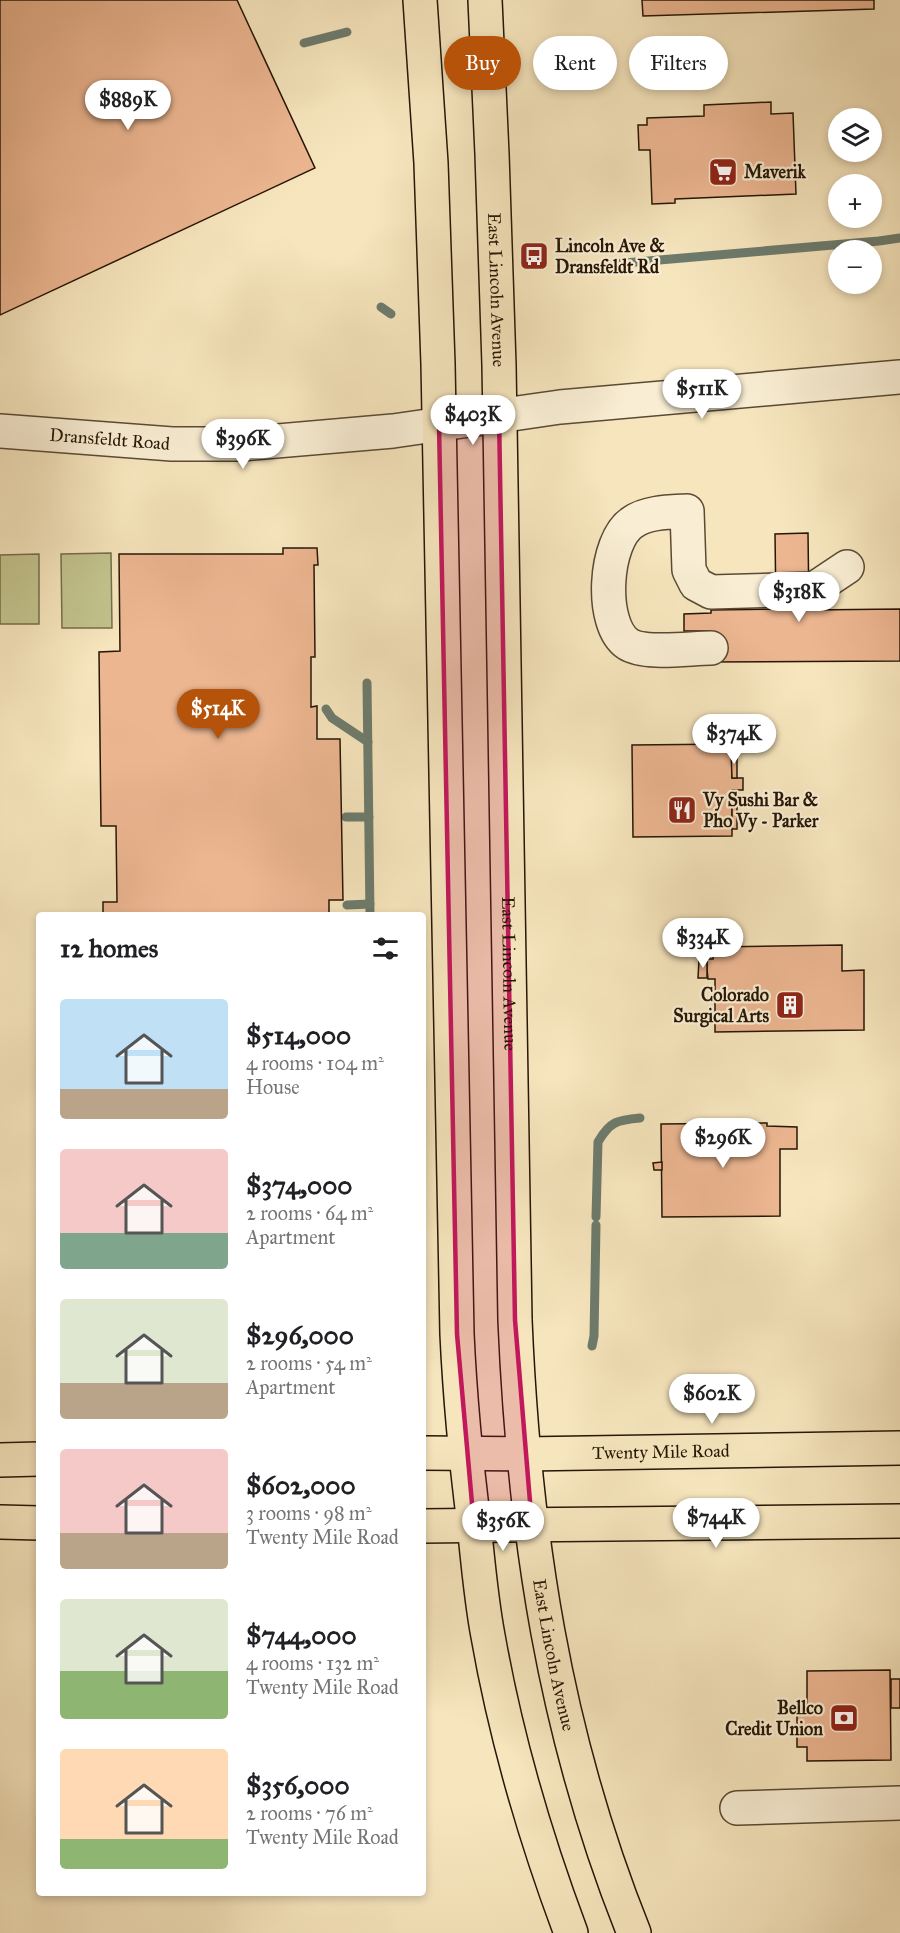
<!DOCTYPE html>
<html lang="en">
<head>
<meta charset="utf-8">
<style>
  :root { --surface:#fff; --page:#f2f2f2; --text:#202124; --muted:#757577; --accent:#b45309 }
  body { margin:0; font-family:"IM FELL Great Primer",serif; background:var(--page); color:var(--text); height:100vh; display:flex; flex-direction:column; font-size:22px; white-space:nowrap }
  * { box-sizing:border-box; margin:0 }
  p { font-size:20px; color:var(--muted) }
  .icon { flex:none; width:33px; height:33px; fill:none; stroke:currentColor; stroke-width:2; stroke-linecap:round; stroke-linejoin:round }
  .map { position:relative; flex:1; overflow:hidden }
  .details { position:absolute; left:36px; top:912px; width:390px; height:984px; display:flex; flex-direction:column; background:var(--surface); border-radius:6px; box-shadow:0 3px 9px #0003 }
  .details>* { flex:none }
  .top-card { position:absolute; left:444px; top:36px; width:366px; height:54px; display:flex; gap:12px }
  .controls { position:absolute; left:828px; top:108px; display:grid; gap:12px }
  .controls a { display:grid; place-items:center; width:54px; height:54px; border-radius:50%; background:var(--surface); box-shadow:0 3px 9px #0003; font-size:30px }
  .price { position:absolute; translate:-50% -51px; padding:0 14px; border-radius:21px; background:#fff; color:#222; font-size:20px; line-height:39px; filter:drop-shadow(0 2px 3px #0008) }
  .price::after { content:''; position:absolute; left:50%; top:36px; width:18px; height:14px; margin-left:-9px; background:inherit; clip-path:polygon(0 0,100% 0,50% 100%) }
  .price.active { background:var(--accent); color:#fff }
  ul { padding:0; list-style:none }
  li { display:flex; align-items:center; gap:18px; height:150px; padding:0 24px }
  li span { display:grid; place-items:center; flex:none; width:168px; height:120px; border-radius:6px; color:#555 }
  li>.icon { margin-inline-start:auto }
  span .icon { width:72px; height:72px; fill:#fffc; stroke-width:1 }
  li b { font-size:26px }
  h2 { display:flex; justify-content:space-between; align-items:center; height:72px; padding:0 24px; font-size:26px }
  .tag { padding:0 21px; border-radius:27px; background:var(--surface); box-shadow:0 3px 9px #0003; font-size:21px; line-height:54px }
  .tag.active { background:var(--accent); color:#fff }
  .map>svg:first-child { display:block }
  .green { fill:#c2c38d; stroke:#746c4a; stroke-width:1.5 }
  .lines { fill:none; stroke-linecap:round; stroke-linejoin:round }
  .stream { stroke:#6d7b6d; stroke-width:9 }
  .building { fill:#ecb691; stroke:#261606; stroke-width:1.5 }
  .minor-casing { stroke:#5a4a34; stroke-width:36 }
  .major-casing { stroke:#261606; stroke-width:36 }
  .minor { stroke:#f9eed4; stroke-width:33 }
  .major { stroke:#f6e5bd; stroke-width:33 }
  .marked { fill:#c2185b; fill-opacity:0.2; stroke:#c2185b; stroke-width:4.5; stroke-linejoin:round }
  .labels { text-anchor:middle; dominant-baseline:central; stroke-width:4.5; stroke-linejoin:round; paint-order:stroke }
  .poi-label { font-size:18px; font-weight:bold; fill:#261606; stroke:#f9eed4; text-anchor:start }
  .street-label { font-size:18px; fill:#261606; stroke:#f9eed4 }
</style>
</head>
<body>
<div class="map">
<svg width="900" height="1933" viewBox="0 0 900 1933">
  <rect width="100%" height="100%" fill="#f6e5bd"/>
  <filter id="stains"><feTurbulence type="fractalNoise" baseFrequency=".00333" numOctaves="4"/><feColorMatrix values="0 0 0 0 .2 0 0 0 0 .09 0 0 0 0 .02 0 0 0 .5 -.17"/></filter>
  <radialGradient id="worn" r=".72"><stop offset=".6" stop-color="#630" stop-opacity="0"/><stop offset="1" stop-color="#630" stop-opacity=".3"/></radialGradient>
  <g class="green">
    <path d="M111 553 112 628H62L61 554Z"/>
    <path d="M39 554V624H0V555Z"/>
  </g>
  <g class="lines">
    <g class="stream">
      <path d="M304 43 347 32"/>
      <path d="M613 264 879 241 900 238"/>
      <path d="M381 307 391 314"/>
      <path d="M367 683 370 915"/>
      <path d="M326 709 332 718 368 742"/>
      <path d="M346 817H369"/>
      <path d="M347 905 370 904"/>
      <path d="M596 1217 598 1142C610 1121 618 1120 640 1118"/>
      <path d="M592 1346 594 1336 596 1225"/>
    </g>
  </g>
  <g class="building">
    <path d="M0 0H237L315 168 0 315Z"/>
    <path d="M642 0H874V9L643 16Z"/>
    <path d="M771 102V114L793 113 796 194 675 199V203L652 204 650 150H639L638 125H647V118L704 116V105Z"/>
    <path d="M808 533 809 610 900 609V661L711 662 710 631H684V614L711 613V610L776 609 775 534Z"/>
    <path d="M283 548H317L318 565H314L315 657H311V707L317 706V739H340L343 900H329V915H103V902H117L116 826H101L99 652 120 651 119 554H283Z"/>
    <path d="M732 744V778H743V790H732V836L633 837 632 745Z"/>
    <path d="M731 752H737V778H732Z"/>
    <rect x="732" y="790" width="5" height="39"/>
    <path d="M842 945V971L864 970V1030L715 1032V979H708L707 969V959H713L714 947Z"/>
    <path d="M699 960H707V978H698Z"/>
    <path d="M767 1123V1126L797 1127V1149H780V1216L662 1217 661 1124Z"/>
    <path d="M662 1162V1170H654L653 1163Z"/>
    <path d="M890 1670 891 1760 807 1761V1747H797V1708H807V1671Z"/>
    <rect x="891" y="1679" width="9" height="29"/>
  </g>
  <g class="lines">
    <g class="minor-casing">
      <g id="minor">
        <path id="s1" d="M0 431 172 444H242L393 431 560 407 900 377"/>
        <path d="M711 648C690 648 645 655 628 644 599 625 604 540 633 522 647 512 670 512 687 511L689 570 696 584 711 592 814 589 847 567"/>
        <path d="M737 1808 900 1803"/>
      </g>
    </g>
    <g class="major-casing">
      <g id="major">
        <path d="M420 0 431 163 438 364 457 1334C460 1398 466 1461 474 1524 478 1562 481 1599 488 1636 506 1738 535 1837 571 1933"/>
        <path id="s2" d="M485 0 492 154 499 365 515 1320C524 1533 554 1734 634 1933"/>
        <path id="s3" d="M423 1453 524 1454 900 1448"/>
        <path d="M0 1460 39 1459"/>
        <path d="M0 1522 39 1523"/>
        <path d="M423 1526 900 1521"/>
      </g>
    </g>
    <use href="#minor" class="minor"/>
    <use href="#major" class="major"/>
  </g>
  <path class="marked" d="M499 416 515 1320 532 1526H474L457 1334 439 425Z"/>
  <defs>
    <g id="supermarket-square" transform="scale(1.5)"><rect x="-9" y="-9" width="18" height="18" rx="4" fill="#8f2418" stroke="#f9eed4"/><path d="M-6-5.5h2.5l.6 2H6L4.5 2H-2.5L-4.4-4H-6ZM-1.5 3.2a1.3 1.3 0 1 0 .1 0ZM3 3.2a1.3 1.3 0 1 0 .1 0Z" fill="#fff"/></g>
    <g id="bus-square" transform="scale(1.5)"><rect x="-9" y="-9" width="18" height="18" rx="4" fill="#8f2418" stroke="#f9eed4"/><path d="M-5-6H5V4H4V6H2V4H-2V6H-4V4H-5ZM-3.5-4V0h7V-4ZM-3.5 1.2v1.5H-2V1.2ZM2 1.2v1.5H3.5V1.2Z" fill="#fff"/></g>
    <g id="restaurant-square" transform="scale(1.5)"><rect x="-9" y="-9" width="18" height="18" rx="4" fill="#8f2418" stroke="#f9eed4"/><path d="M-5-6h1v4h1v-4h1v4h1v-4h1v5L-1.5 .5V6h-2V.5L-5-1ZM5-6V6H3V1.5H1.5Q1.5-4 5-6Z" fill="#fff"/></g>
    <g id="building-square" transform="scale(1.5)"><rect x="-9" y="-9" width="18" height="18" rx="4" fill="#8f2418" stroke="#f9eed4"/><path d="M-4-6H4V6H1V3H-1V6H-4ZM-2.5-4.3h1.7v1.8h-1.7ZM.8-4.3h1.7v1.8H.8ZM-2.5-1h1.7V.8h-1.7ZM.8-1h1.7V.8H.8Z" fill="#fff"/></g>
    <g id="bank-square" transform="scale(1.5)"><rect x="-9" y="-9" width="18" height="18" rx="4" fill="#8f2418" stroke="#f9eed4"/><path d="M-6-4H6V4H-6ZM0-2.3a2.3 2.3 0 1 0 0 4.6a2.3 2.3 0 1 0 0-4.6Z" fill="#fff"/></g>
  </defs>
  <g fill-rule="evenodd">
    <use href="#supermarket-square" x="723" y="172"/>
    <use href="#bus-square" x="534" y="256"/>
    <use href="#restaurant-square" x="682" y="810"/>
    <use href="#building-square" x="790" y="1005"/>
    <use href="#bank-square" x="844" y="1718"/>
  </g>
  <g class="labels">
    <g class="poi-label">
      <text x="744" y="172">Maverik</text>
      <text x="555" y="246">Lincoln Ave &amp;<tspan x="555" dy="21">Dransfeldt Rd</tspan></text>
      <text x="703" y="800">Vy Sushi Bar &amp;<tspan x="703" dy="21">Pho Vy - Parker</tspan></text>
      <text x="769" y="995" text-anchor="end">Colorado<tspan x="769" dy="21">Surgical Arts</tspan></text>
      <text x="823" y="1708" text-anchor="end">Bellco<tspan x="823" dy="21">Credit Union</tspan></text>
    </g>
    <g class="street-label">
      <text stroke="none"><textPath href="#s2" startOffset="290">East Lincoln Avenue</textPath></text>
      <text stroke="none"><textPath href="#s1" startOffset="110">Dransfeldt Road</textPath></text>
      <text stroke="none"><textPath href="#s2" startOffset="974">East Lincoln Avenue</textPath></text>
      <text stroke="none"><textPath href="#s3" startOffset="238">Twenty Mile Road</textPath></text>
      <text stroke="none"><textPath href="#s2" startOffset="1658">East Lincoln Avenue</textPath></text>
    </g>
  </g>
  <rect width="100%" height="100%" filter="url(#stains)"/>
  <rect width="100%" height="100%" fill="url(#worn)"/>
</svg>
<div class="controls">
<a><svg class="icon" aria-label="layers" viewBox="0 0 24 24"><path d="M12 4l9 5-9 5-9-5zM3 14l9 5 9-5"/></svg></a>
<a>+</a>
<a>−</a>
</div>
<b class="price" style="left:128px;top:131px">$889K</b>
<b class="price" style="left:702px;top:420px">$511K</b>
<b class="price" style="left:473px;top:446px">$403K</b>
<b class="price" style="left:243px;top:470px">$396K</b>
<b class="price" style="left:799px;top:623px">$318K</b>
<b class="price active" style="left:218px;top:740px">$514K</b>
<b class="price" style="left:734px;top:765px">$374K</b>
<b class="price" style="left:703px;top:969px">$334K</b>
<b class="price" style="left:723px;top:1169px">$296K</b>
<b class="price" style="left:712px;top:1425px">$602K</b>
<b class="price" style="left:716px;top:1549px">$744K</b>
<b class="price" style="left:503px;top:1552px">$356K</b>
<div class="top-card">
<a class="tag active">Buy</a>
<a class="tag">Rent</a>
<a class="tag">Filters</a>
</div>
<section class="details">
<h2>12 homes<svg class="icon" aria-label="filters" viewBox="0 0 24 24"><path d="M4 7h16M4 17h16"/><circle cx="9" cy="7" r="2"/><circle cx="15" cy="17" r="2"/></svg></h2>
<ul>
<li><span style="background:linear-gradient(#bfe0f5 75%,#b9a48a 0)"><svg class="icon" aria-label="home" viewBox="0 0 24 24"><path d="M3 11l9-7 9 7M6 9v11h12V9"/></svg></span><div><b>$514,000</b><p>4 rooms · 104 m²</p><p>House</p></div></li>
<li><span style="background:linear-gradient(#f6c9c9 70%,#7fa58c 0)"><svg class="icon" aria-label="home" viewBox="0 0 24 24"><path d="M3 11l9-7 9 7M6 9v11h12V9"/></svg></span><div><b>$374,000</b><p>2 rooms · 64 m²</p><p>Apartment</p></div></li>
<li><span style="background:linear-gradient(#dfe7d0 70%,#b9a48a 0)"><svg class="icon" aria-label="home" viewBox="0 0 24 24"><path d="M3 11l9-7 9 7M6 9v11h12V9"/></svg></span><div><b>$296,000</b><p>2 rooms · 54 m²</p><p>Apartment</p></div></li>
<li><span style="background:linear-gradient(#f6c9c9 70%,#b9a48a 0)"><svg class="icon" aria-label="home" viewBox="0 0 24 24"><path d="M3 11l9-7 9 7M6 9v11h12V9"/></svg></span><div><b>$602,000</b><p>3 rooms · 98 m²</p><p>Twenty Mile Road</p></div></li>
<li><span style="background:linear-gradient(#dfe7d0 60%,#8fb573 0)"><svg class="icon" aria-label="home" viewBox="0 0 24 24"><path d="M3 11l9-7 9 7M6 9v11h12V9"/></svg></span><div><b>$744,000</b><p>4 rooms · 132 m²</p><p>Twenty Mile Road</p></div></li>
<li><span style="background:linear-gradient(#ffd9b3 75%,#8fb573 0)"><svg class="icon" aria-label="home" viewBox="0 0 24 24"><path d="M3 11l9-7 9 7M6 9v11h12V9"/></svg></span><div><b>$356,000</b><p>2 rooms · 76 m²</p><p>Twenty Mile Road</p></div></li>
</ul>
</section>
</div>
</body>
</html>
